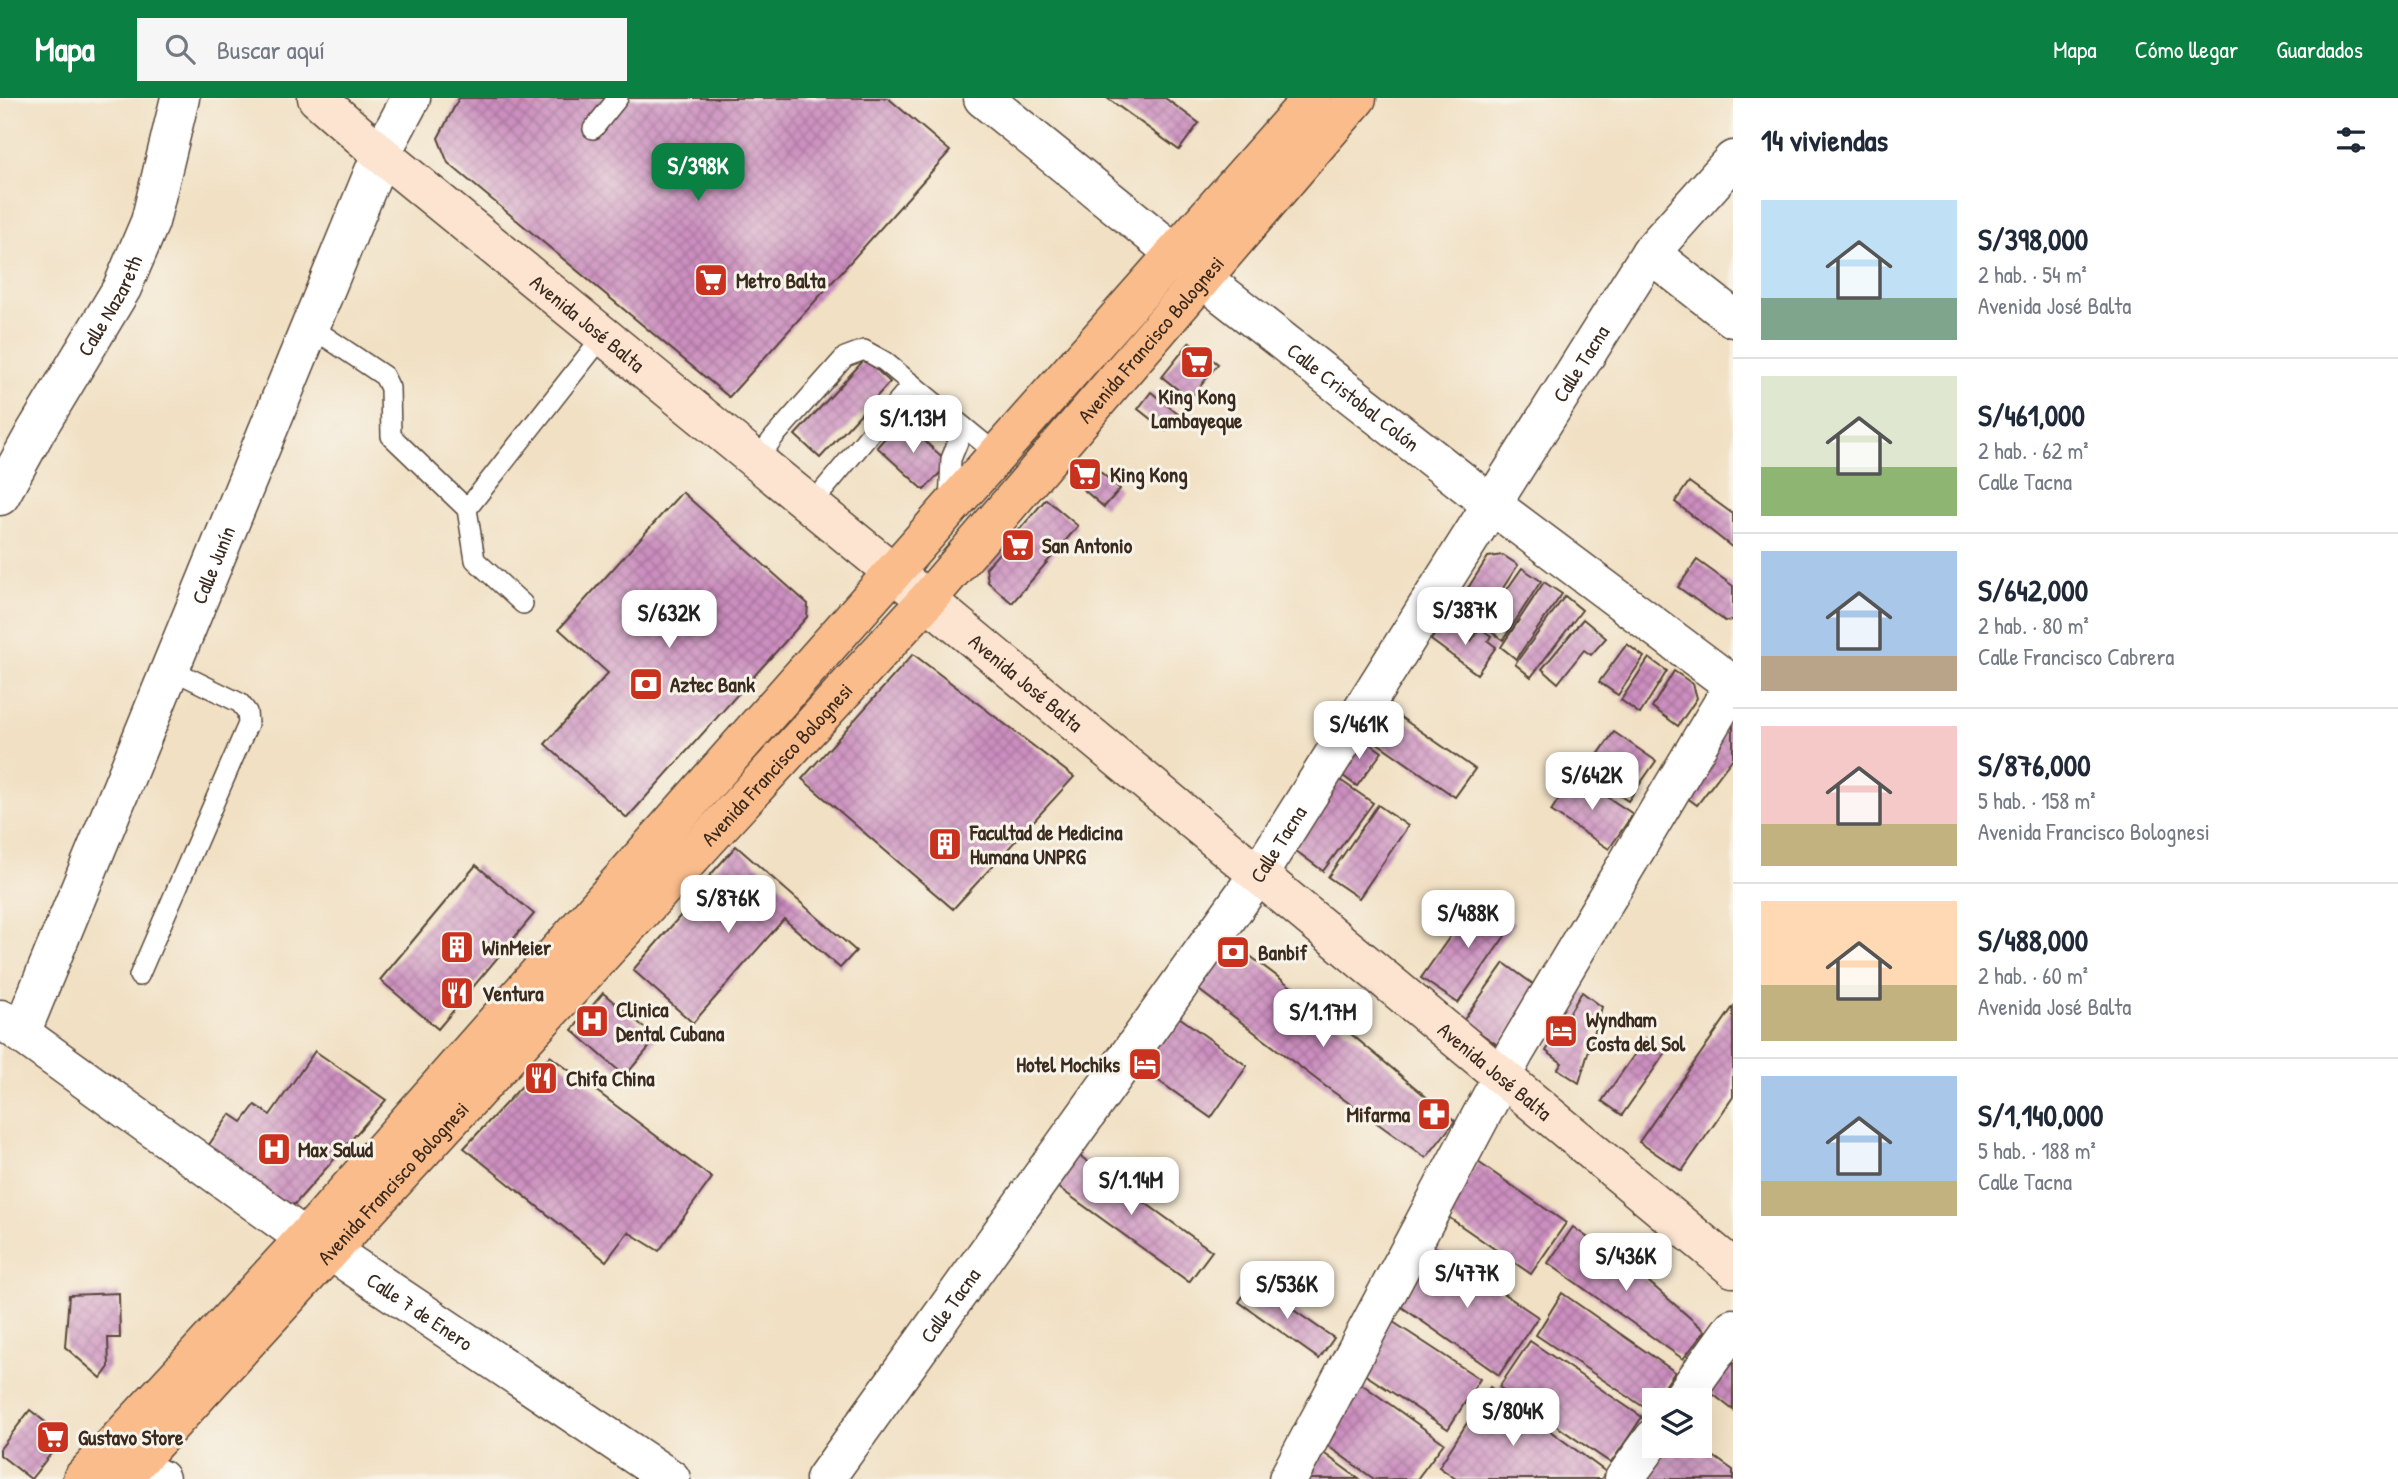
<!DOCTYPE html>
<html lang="es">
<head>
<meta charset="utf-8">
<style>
  :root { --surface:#fff; --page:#f6f6f7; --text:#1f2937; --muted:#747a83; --line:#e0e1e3; --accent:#0b8043 }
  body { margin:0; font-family:"Patrick Hand",sans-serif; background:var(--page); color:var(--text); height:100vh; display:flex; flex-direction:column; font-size:26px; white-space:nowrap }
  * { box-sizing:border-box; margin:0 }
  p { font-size:23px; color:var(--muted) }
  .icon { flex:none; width:38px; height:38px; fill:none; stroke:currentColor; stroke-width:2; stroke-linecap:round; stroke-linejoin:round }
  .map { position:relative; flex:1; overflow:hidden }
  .panel { display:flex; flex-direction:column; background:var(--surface); width:665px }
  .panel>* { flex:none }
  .tools { position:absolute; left:1642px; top:1290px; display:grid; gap:14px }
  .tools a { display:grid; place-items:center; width:70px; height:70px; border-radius:0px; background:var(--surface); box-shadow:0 7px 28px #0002; font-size:35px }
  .price { position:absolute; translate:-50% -60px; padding:0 16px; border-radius:14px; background:#fff; color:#222; font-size:23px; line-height:46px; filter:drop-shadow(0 2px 4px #0008) }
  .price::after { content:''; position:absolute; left:50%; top:42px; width:21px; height:16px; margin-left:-10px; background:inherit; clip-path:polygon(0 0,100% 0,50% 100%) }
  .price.selected { background:var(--accent); color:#fff }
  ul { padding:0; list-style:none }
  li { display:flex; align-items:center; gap:21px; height:175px; padding:0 28px }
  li+li { border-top:2px solid var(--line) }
  li span { display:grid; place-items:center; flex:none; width:196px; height:140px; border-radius:0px; color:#555 }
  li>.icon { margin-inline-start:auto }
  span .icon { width:84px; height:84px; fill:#fffc; stroke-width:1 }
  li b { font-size:30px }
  h2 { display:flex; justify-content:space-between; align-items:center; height:84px; padding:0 28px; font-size:30px }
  header { display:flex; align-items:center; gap:42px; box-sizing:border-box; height:98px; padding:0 35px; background:var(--accent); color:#fff }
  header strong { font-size:33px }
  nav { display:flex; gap:38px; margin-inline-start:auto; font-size:24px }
  .search { width:490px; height:63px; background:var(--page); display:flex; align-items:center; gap:18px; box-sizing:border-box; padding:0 24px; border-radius:0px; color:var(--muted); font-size:26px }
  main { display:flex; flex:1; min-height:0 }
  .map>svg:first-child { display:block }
  .building { fill:url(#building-cross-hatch) }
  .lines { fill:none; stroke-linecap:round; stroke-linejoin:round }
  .lane-casing { stroke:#564537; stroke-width:22 }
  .street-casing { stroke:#564537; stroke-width:41 }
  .secondary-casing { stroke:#564537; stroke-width:41 }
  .primary-casing { stroke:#564537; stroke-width:41 }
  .lane { stroke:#fff; stroke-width:19 }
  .street { stroke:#fff; stroke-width:38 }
  .secondary { stroke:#fde4d1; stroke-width:38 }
  .primary { stroke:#fabc8b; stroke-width:38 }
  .labels { text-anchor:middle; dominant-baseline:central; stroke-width:6; stroke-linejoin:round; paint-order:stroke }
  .poi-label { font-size:21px; font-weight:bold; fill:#3b2a1e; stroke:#f7f3e8; text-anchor:start }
  .street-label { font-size:21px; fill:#3b2a1e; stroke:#f7f3e8 }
</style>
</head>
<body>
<header>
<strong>Mapa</strong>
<div class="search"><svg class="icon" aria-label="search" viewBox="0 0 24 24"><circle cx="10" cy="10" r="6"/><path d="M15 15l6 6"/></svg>Buscar aquí</div>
<nav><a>Mapa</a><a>Cómo llegar</a><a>Guardados</a></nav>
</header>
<main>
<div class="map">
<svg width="1733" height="1381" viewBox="0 0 1733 1381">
  <defs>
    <pattern id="building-cross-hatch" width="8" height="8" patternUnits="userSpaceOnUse" patternTransform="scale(1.75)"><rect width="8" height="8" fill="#cc8fc0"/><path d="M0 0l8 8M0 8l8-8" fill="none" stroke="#a7759b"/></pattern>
  </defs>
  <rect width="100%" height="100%" fill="#f7f3e8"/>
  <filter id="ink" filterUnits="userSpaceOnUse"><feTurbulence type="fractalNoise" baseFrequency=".0143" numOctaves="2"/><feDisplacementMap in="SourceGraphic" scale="14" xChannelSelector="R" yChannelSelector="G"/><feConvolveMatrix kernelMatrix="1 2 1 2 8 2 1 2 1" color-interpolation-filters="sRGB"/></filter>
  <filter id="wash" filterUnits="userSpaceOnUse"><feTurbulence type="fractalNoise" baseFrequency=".00686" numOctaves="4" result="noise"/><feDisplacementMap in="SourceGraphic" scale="28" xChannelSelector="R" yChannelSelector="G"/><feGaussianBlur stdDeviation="1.57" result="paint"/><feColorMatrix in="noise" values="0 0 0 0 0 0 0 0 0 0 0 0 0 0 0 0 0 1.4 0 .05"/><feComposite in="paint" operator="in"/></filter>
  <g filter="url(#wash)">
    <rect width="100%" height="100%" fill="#f1e0c3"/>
    <g id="blocks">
      <g class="building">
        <path d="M459 0H888L950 53 729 299 448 65 438 40Z"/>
        <path d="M1107 0H1165L1199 25 1179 52Z"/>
        <path d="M1190 244 1218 266 1190 301 1162 279Z"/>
        <path d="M865 261 890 284 820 360 795 337Z"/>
        <path d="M1151 294 1179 317 1166 333 1138 311Z"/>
        <path d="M901 322 949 365 924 392 877 349Z"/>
        <path d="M1088 363 1120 391 1104 409 1072 382Z"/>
        <path d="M1689 384 1733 416V450L1675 404Z"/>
        <path d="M682 394 808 506 807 519 627 720 545 646 608 575 559 531Z"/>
        <path d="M1046 401 1078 428 1012 505 988 484 986 470Z"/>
        <path d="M1503 457 1518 467 1472 537 1448 521 1488 459Z"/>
        <path d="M1697 462 1733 488V522L1725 523 1678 489Z"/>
        <path d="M1522 470 1541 483 1503 542 1482 527Z"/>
        <path d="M1544 484 1562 496 1516 561 1501 549Z"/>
        <path d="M1565 498 1582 512 1531 579 1515 566Z"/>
        <path d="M1583 521 1606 540 1591 557 1584 552 1558 585 1542 571Z"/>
        <path d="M1444 524 1471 543 1480 530 1491 538 1488 543 1496 549 1477 576 1431 542Z"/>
        <path d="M1627 546 1644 559 1618 597 1599 584Z"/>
        <path d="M913 556 1074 679 953 811 802 681Z"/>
        <path d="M1649 560 1667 573 1640 616 1621 602Z"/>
        <path d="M1674 573 1693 586 1697 600 1678 628 1652 609Z"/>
        <path d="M1383 607 1475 671 1455 699 1363 635Z"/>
        <path d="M1733 615V660L1697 707 1678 693Z"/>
        <path d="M1614 634 1656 663 1628 703 1586 674Z"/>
        <path d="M1360 639 1382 654 1357 688 1336 673Z"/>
        <path d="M1333 677 1373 705 1323 773 1295 752Z"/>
        <path d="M1574 677 1633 716 1609 751 1551 713Z"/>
        <path d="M1378 707 1408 728 1359 800 1328 779Z"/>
        <path d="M736 748 856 853 840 870 784 821 693 925 633 872 709 785 705 783Z"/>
        <path d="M476 767 534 816 438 931 380 882Z"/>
        <path d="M1477 800 1514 825 1458 905 1421 880Z"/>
        <path d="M1226 848 1238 849 1326 915 1455 1023 1426 1060 1325 988 1195 889Z"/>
        <path d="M1504 865 1540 891 1499 948 1463 923Z"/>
        <path d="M1582 894 1602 909 1579 985 1558 971 1562 965 1546 953Z"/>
        <path d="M603 895 657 940 625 978 572 932Z"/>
        <path d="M1733 909V999L1682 1073 1639 1044Z"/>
        <path d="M1172 914 1247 968 1211 1020 1135 966Z"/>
        <path d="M1646 940 1666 954 1622 1017 1602 1003Z"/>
        <path d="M315 953 386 1002 295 1106 274 1107 202 1057 230 1016 242 1024 255 1007 270 1017Z"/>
        <path d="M550 958 712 1080 659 1153 628 1134 606 1163 464 1050Z"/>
        <path d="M1073 1053 1212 1153 1189 1184 1051 1084Z"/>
        <path d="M1478 1064 1566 1125 1531 1176 1444 1116Z"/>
        <path d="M1573 1129 1649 1184 1705 1233 1683 1261 1548 1165Z"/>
        <path d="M1433 1148 1538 1219 1499 1277 1396 1205Z"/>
        <path d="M1253 1184 1334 1240 1319 1261 1239 1204Z"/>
        <path d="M119 1195 120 1240H108L109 1269 101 1280 65 1249 69 1197Z"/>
        <path d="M1562 1195 1675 1274 1648 1312 1536 1237Z"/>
        <path d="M1387 1220 1480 1281 1448 1331 1358 1272Z"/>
        <path d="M1530 1243 1642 1319 1611 1365 1499 1289Z"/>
        <path d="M1733 1262V1312L1709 1293Z"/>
        <path d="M1356 1282 1444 1345 1417 1381H1374L1321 1343Z"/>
        <path d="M1490 1289 1606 1374 1601 1381H1456L1439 1369Z"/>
        <path d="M30 1312 64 1339 31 1381 0 1357V1351Z"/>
        <path d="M1667 1348H1699L1733 1372V1381H1644Z"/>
        <path d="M1318 1351 1359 1381H1301Z"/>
      </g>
    </g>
  </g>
  <g filter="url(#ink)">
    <use href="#blocks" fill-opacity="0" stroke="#564537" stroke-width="2"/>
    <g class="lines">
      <g class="lane-casing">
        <g id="lane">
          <path d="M593 31 618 0"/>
          <path d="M311 229 384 278 390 290 391 338 467 411 475 462 523 506"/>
          <path d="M756 363 774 339 845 259 864 252 884 263 998 357"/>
          <path d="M949 406 951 361 964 329"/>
          <path d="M810 408 912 286"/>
          <path d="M467 411 603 238"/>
          <path d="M139 878 248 626 247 614 240 605 171 571"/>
        </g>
      </g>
      <g class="street-casing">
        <g id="street">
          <path id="s1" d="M983 0 1176 156 1203 181 1491 406 1733 587"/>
          <path d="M1650 155 1733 220"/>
          <path id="s2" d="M0 398 36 333 122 190 150 124 180 0"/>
          <path id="s3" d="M1 921 305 1140 332 1154 671 1381"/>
          <path id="s4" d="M21 935 381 56 411 0"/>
          <path d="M1681 1302 1733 1230"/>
          <path d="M151 1377 160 1381"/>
          <path id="s5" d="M825 1381 1258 777 1650 155 1733 62"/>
          <path d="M1288 1381 1515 954 1733 588"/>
          <path d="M1624 1381 1654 1340"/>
        </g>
      </g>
      <g class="secondary-casing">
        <g id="secondary">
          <path id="s6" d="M317 0 381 56 927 502 1733 1170"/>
        </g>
      </g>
      <g class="primary-casing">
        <g id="primary">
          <path d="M82 1381 305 1140 1312 0"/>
          <path id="s7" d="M121 1381 927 502 1357 0"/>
        </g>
      </g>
      <use href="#lane" class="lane"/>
      <use href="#street" class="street"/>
      <use href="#secondary" class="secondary"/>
      <use href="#primary" class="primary"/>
    </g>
  </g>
  <defs>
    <g id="supermarket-square" transform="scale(1.75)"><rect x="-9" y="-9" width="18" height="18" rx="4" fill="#c8321e" stroke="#f7f3e8"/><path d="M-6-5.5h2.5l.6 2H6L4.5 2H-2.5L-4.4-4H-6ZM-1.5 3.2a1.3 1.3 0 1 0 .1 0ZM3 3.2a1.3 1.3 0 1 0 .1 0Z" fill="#fff"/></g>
    <g id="bank-square" transform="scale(1.75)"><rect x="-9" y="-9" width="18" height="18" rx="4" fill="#c8321e" stroke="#f7f3e8"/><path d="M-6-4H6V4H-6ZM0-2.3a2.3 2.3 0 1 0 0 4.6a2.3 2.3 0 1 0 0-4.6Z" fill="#fff"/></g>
    <g id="building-square" transform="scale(1.75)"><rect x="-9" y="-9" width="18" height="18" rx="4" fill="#c8321e" stroke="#f7f3e8"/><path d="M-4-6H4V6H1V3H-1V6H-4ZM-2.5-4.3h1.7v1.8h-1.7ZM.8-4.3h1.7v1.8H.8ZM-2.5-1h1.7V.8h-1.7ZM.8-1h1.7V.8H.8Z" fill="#fff"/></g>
    <g id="restaurant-square" transform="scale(1.75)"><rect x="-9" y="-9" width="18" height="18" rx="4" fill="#c8321e" stroke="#f7f3e8"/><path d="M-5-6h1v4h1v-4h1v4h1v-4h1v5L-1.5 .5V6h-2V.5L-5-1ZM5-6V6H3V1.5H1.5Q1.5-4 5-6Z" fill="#fff"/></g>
    <g id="hospital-square" transform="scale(1.75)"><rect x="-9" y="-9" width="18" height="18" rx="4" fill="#c8321e" stroke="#f7f3e8"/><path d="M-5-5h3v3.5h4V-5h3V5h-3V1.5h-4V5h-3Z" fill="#fff"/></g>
    <g id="hotel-square" transform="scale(1.75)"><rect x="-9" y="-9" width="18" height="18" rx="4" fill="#c8321e" stroke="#f7f3e8"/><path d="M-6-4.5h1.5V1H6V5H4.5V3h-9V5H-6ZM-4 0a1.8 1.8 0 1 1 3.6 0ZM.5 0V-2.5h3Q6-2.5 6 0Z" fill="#fff"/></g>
    <g id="pharmacy-square" transform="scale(1.75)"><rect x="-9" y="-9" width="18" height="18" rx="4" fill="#c8321e" stroke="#f7f3e8"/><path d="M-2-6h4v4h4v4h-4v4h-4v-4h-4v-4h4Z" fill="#fff"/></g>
  </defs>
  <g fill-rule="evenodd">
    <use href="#supermarket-square" x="711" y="182"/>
    <use href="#supermarket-square" x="1197" y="264"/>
    <use href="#supermarket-square" x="1085" y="376"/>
    <use href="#supermarket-square" x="1018" y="447"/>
    <use href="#bank-square" x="646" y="586"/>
    <use href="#building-square" x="945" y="746"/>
    <use href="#building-square" x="457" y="849"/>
    <use href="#bank-square" x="1233" y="854"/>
    <use href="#restaurant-square" x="457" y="895"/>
    <use href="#hospital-square" x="592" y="923"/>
    <use href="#hotel-square" x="1561" y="933"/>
    <use href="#hotel-square" x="1145" y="966"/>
    <use href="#restaurant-square" x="541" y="980"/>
    <use href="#pharmacy-square" x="1434" y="1016"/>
    <use href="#hospital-square" x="274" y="1051"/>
    <use href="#supermarket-square" x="53" y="1339"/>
  </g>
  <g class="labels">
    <g class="poi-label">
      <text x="736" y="182">Metro Balta</text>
      <text x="1197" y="298" text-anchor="middle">King Kong<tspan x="1197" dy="24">Lambayeque</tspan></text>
      <text x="1110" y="376">King Kong</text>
      <text x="1042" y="447">San Antonio</text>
      <text x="670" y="586">Aztec Bank</text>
      <text x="970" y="734">Facultad de Medicina<tspan x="970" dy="24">Humana UNPRG</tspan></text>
      <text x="482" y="849">WinMeier</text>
      <text x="1258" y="854">Banbif</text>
      <text x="482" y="895">Ventura</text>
      <text x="616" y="911">Clinica<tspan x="616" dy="24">Dental Cubana</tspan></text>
      <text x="1586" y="921">Wyndham<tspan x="1586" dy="24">Costa del Sol</tspan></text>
      <text x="1120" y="966" text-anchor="end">Hotel Mochiks</text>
      <text x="566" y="980">Chifa China</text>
      <text x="1410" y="1016" text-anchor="end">Mifarma</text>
      <text x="298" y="1051">Max Salud</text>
      <text x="78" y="1339">Gustavo Store</text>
    </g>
    <g class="street-label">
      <text stroke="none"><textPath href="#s2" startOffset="220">Calle Nazareth</textPath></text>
      <text stroke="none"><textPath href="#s6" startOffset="352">Avenida José Balta</textPath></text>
      <text stroke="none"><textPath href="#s7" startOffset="1536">Avenida Francisco Bolognesi</textPath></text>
      <text stroke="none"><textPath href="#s5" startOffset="1348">Calle Tacna</textPath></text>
      <text stroke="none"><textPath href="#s1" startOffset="476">Calle Cristobal Colón</textPath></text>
      <text stroke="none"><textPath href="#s4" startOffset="506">Calle Junín</textPath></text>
      <text stroke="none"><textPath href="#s6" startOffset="919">Avenida José Balta</textPath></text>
      <text stroke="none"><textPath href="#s7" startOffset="970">Avenida Francisco Bolognesi</textPath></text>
      <text stroke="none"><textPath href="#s5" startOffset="780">Calle Tacna</textPath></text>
      <text stroke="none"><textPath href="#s6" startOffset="1528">Avenida José Balta</textPath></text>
      <text stroke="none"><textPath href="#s7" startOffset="402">Avenida Francisco Bolognesi</textPath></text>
      <text stroke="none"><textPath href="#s5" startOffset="214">Calle Tacna</textPath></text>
      <text stroke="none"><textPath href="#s3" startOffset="511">Calle 7 de Enero</textPath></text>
    </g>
  </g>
</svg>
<div class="tools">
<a><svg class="icon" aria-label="layers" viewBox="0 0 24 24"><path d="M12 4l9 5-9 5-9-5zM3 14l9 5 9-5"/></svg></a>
</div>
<b class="price selected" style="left:698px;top:105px">S/398K</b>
<b class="price" style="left:913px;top:357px">S/1.13M</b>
<b class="price" style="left:1465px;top:549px">S/387K</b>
<b class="price" style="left:669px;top:552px">S/632K</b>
<b class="price" style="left:1359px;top:663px">S/461K</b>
<b class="price" style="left:1592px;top:714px">S/642K</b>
<b class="price" style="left:728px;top:837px">S/876K</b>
<b class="price" style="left:1468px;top:852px">S/488K</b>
<b class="price" style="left:1323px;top:951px">S/1.17M</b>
<b class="price" style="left:1131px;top:1119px">S/1.14M</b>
<b class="price" style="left:1626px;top:1195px">S/436K</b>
<b class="price" style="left:1467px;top:1212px">S/477K</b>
<b class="price" style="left:1287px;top:1223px">S/536K</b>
<b class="price" style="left:1513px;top:1350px">S/804K</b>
</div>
<section class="panel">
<h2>14 viviendas<svg class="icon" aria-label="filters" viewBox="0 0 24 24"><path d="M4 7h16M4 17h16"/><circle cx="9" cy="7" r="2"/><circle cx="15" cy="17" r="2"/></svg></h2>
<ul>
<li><span style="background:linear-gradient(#bfe0f5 70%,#7fa58c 0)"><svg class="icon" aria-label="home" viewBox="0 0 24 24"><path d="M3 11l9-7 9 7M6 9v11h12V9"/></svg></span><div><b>S/398,000</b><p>2 hab. · 54 m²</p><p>Avenida José Balta</p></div></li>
<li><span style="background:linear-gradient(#dfe7d0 65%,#8fb573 0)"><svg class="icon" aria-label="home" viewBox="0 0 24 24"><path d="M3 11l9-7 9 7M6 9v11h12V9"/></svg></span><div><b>S/461,000</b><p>2 hab. · 62 m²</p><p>Calle Tacna</p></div></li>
<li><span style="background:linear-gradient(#a9c7e8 75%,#b9a48a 0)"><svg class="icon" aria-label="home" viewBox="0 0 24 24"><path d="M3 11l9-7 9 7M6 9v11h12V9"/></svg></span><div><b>S/642,000</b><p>2 hab. · 80 m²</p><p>Calle Francisco Cabrera</p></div></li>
<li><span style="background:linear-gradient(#f6c9c9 70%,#c2b280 0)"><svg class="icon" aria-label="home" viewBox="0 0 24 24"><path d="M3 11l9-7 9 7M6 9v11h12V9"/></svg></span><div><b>S/876,000</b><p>5 hab. · 158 m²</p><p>Avenida Francisco Bolognesi</p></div></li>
<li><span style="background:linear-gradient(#ffd9b3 60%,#c2b280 0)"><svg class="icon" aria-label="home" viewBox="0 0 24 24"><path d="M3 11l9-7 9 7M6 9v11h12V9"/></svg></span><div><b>S/488,000</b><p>2 hab. · 60 m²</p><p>Avenida José Balta</p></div></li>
<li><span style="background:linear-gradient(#a9c7e8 75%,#c2b280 0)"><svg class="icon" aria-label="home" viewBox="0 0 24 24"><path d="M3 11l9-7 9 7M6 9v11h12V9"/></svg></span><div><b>S/1,140,000</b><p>5 hab. · 188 m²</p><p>Calle Tacna</p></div></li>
</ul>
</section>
</main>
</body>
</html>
